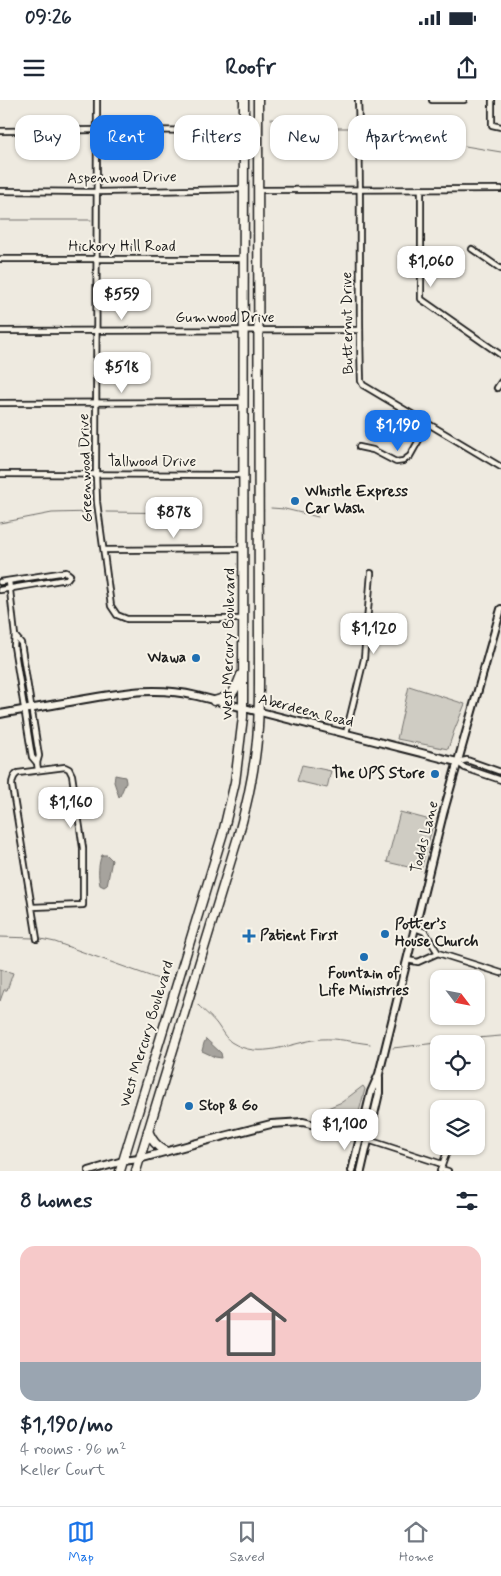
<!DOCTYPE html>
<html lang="en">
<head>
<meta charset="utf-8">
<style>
  :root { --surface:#fff; --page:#f2f2f3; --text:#1f2937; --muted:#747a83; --line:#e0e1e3; --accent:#1a73e8 }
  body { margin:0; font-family:Mynerve,sans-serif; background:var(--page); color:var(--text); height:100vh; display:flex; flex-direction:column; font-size:19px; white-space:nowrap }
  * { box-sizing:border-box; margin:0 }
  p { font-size:16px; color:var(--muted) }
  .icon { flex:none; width:28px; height:28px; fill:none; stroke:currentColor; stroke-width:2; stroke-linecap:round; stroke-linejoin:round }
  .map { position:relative; height:1071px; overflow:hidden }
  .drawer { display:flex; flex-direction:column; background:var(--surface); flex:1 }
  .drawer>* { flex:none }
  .guide { position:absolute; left:15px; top:15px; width:471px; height:45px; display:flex; gap:10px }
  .needle { width:32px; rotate:122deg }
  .controls { position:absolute; left:430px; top:870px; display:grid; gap:10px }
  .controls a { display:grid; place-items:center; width:55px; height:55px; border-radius:10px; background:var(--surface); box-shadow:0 1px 4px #0004; font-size:25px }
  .price { position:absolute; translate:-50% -42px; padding:0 11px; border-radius:10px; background:#fff; color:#222; font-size:16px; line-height:32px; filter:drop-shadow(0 1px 2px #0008) }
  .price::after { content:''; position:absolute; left:50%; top:30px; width:15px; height:11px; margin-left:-8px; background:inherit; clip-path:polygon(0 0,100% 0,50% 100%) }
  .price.current { background:var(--accent); color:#fff }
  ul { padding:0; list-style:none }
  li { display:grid; align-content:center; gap:10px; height:265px; padding:0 20px }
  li+li { border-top:1px solid var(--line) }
  li span { display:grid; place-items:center; height:155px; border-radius:15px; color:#555 }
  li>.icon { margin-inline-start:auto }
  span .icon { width:90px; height:90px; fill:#fffc; stroke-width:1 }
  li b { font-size:21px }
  h2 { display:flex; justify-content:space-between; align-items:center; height:60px; padding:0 20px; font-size:21px }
  .pill { padding:0 18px; border-radius:15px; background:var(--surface); box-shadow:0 1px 4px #0004; font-size:18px; line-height:45px }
  .pill.current { background:var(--accent); color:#fff }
  .status { display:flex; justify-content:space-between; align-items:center; height:35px; padding:0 25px; background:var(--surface); direction:ltr }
  .status svg { height:14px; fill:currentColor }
  header { display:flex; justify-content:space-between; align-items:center; height:65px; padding:0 20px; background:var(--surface); font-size:22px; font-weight:700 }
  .menu { display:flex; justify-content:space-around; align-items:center; height:70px; border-top:1px solid var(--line); background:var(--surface); font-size:14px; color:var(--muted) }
  .menu a { display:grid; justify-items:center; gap:2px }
  .menu .current { color:var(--accent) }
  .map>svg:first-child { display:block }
  .green { fill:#cfccc3; stroke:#767470 }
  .water { fill:#a6a39d; stroke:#6f6d69 }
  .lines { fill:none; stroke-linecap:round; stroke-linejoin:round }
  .stream { stroke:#6f6d69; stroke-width:1 }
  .street-casing { stroke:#1c1c1c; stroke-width:8 }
  .secondary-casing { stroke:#1c1c1c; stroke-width:10 }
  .highway-casing { stroke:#1c1c1c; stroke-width:11 }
  .street { stroke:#f7f3e8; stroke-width:4.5 }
  .secondary { stroke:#f7f3e8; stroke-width:6 }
  .highway { stroke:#f7f3e8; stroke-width:8 }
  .poi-dot { fill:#1f6fb2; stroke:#f7f3e8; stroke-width:2 }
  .labels { text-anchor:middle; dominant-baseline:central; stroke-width:4; stroke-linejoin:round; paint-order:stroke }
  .street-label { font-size:15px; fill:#1c1c1c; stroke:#f7f3e8 }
  .poi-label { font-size:15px; font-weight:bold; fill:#1c1c1c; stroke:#f7f3e8; text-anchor:start }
</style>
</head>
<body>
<div class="status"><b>09:26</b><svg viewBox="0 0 49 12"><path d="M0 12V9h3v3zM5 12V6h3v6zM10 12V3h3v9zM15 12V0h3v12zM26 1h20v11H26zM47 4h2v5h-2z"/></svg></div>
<header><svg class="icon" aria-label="menu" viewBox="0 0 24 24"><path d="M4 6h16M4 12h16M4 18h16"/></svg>Roofr<svg class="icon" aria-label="share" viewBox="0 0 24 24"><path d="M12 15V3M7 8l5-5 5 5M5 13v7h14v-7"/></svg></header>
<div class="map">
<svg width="501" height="1071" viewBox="0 0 501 1071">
  <rect width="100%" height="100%" fill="#eeeae0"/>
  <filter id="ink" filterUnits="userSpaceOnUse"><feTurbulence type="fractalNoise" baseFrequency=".02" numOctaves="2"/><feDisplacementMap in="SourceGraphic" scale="10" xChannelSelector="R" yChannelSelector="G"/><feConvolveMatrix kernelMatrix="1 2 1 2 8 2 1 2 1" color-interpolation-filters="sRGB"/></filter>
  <g filter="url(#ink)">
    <g class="green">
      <path d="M409 586 465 604 454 631 448 649 397 639Z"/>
      <path d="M302 665 331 671 327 688 297 681Z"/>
      <path d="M400 712 434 721 421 770 387 762Z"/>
      <path d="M0 869 13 873 7 890H4L0 901Z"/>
      <path d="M363 986 365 989 356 1023 351 1025 320 1018 316 1015 318 1012 342 1002Z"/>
    </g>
    <g class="water">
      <path d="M115 675 125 677 126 682 120 696 119 697 114 682Z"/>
      <path d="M102 755H107L112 760 107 785 104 787 100 785C98 776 98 763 102 755Z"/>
      <path d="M206 939 221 953 222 958 215 957 202 951 204 943Z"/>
    </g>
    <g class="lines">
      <g class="stream">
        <path d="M271 19 327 28H355"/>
        <path d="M465 46 501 52"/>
        <path d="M0 120H91"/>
        <path d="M271 408 285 409 318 417"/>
        <path d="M106 412 195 413"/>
        <path d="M0 423 52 413 93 412"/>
        <path d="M0 837 33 838"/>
        <path d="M41 839 55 842 161 880"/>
        <path d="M198 905C205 912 214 919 219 927 223 933 225 937 231 942 261 961 290 942 321 939 338 938 353 942 370 944"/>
        <path d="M477 938 501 936"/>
        <path d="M393 948 471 939"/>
      </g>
      <g class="street-casing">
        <g id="street">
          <path d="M97 0 96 374 97 402 111 506 117 515 127 519H244"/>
          <path d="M358 0C362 94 358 188 361 281L363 285 501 367"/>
          <path d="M432 0H464"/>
          <path d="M492 0V25L501 27"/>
          <path d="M0 31 97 30 244 31"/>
          <path d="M421 89V199L501 255"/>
          <path d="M258 90 501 89"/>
          <path d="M0 91 97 92 244 89"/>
          <path d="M472 149 501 169"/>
          <path d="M0 159H244"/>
          <path d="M0 231 360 230"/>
          <path d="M497 288 501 282"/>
          <path d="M0 303 244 302"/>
          <path d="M359 347 373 350 396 362 403 361 410 356 428 324"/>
          <path d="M0 374 244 375"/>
          <path d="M104 450 244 449"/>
          <path d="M9 481 15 536 14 546 32 657 37 663"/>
          <path d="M0 482 66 472 70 475 67 479 0 490"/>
          <path d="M15 536 21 543 39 656 37 663 38 670"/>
          <path d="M346 633 364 559 371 473"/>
          <path d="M457 662 465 668 501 680"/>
          <path d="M457 662 467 660 501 672"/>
          <path d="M32 807 83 805V748L72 675 69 669 65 667 18 673C13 676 12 680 12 686L37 839"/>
          <path d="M415 828 425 832 438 853"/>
          <path d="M407 860 418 862 438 853 501 873"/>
          <path d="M463 1009V1007"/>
          <path d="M368 1040 442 1064"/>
          <path d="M441 1069 448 1071"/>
          <path d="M440 1071 449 1046"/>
        </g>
      </g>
      <g class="secondary-casing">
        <g id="secondary">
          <path d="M0 614C27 609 53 605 80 600 122 593 154 586 197 596L457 662"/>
          <path d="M89 1071 123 1061 139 1059 197 1043 271 1024 303 1022 350 1034 368 1040"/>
          <path d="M352 1071 371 992 379 974 443 714 501 509"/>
          <path d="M361 1071 379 993V977"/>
        </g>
      </g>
      <g class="highway-casing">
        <g id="highway">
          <path d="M214 601C233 596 234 594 241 575"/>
          <path d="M148 1031C152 1040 156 1046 165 1051"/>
          <path d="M120 1071 223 733 235 682 243 617 244 0"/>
          <path d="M136 1071 238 737C248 701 256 664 258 627 259 610 259 593 259 576L258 0"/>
        </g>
      </g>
      <use href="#street" class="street"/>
      <use href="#secondary" class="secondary"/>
      <use href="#highway" class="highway"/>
    </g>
  </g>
  <g class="poi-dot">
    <circle cx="295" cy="401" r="5"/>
    <circle cx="196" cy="558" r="5"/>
    <circle cx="435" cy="674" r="5"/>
    <circle cx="385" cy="834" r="5"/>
    <path d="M246.5 828.5h5v5h5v5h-5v5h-5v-5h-5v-5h5z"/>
    <circle cx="364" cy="857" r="5"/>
    <circle cx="189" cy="1006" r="5"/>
  </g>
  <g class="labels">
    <g class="street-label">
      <text transform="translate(122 78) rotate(-1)">Aspenwood Drive</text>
      <text x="122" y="147">Hickory Hill Road</text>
      <text x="225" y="218">Gumwood Drive</text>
      <text transform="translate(348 223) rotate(-91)">Butternut Drive</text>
      <text x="152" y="362">Tallwood Drive</text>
      <text transform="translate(86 368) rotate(-92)">Greenwood Drive</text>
      <text transform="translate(229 544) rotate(-89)">West Mercury Boulevard</text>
      <text transform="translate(306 611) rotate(14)">Aberdeen Road</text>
      <text transform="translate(425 737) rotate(-76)">Todds Lane</text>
      <text transform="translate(147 934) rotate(-73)">West Mercury Boulevard</text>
    </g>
    <g class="poi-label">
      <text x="305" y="392">Whistle Express<tspan x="305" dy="17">Car Wash</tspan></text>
      <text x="186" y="558" text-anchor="end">Wawa</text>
      <text x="425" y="674" text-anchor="end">The UPS Store</text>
      <text x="395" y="825">Potter’s<tspan x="395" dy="17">House Church</tspan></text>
      <text x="260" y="836">Patient First</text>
      <text x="364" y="874" text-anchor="middle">Fountain of<tspan x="364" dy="17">Life Ministries</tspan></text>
      <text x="199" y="1006">Stop &amp; Go</text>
    </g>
  </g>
</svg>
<div class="controls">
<a><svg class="needle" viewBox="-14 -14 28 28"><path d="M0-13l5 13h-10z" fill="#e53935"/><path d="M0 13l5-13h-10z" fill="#747a83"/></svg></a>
<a><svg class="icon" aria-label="locate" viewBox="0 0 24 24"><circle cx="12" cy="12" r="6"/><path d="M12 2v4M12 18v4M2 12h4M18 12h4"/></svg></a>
<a><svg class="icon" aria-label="layers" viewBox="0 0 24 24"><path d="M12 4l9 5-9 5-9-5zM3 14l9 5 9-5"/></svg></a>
</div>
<b class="price" style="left:431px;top:188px">$1,060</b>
<b class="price" style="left:122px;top:221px">$559</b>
<b class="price" style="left:122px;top:294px">$518</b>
<b class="price current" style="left:398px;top:352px">$1,190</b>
<b class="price" style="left:174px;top:439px">$878</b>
<b class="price" style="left:374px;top:555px">$1,120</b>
<b class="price" style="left:71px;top:729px">$1,160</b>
<b class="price" style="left:345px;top:1051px">$1,100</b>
<div class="guide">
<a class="pill">Buy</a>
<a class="pill current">Rent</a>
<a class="pill">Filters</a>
<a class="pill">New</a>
<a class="pill">Apartment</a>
</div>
</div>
<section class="drawer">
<h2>8 homes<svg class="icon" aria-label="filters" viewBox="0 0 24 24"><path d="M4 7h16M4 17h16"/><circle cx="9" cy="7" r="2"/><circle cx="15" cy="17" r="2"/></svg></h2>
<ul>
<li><span style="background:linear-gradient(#f6c9c9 75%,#9aa5b1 0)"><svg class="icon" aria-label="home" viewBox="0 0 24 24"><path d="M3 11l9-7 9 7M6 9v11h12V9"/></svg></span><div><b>$1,190/mo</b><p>4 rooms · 96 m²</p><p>Keller Court</p></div></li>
</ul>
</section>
<nav class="menu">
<a class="current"><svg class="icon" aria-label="map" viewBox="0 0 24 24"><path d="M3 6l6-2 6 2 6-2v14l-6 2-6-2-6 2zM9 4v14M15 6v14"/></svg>Map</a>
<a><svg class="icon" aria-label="saved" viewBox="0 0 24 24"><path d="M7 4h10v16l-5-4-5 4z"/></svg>Saved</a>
<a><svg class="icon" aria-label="home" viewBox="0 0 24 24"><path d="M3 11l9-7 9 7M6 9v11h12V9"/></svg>Home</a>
</nav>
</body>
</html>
